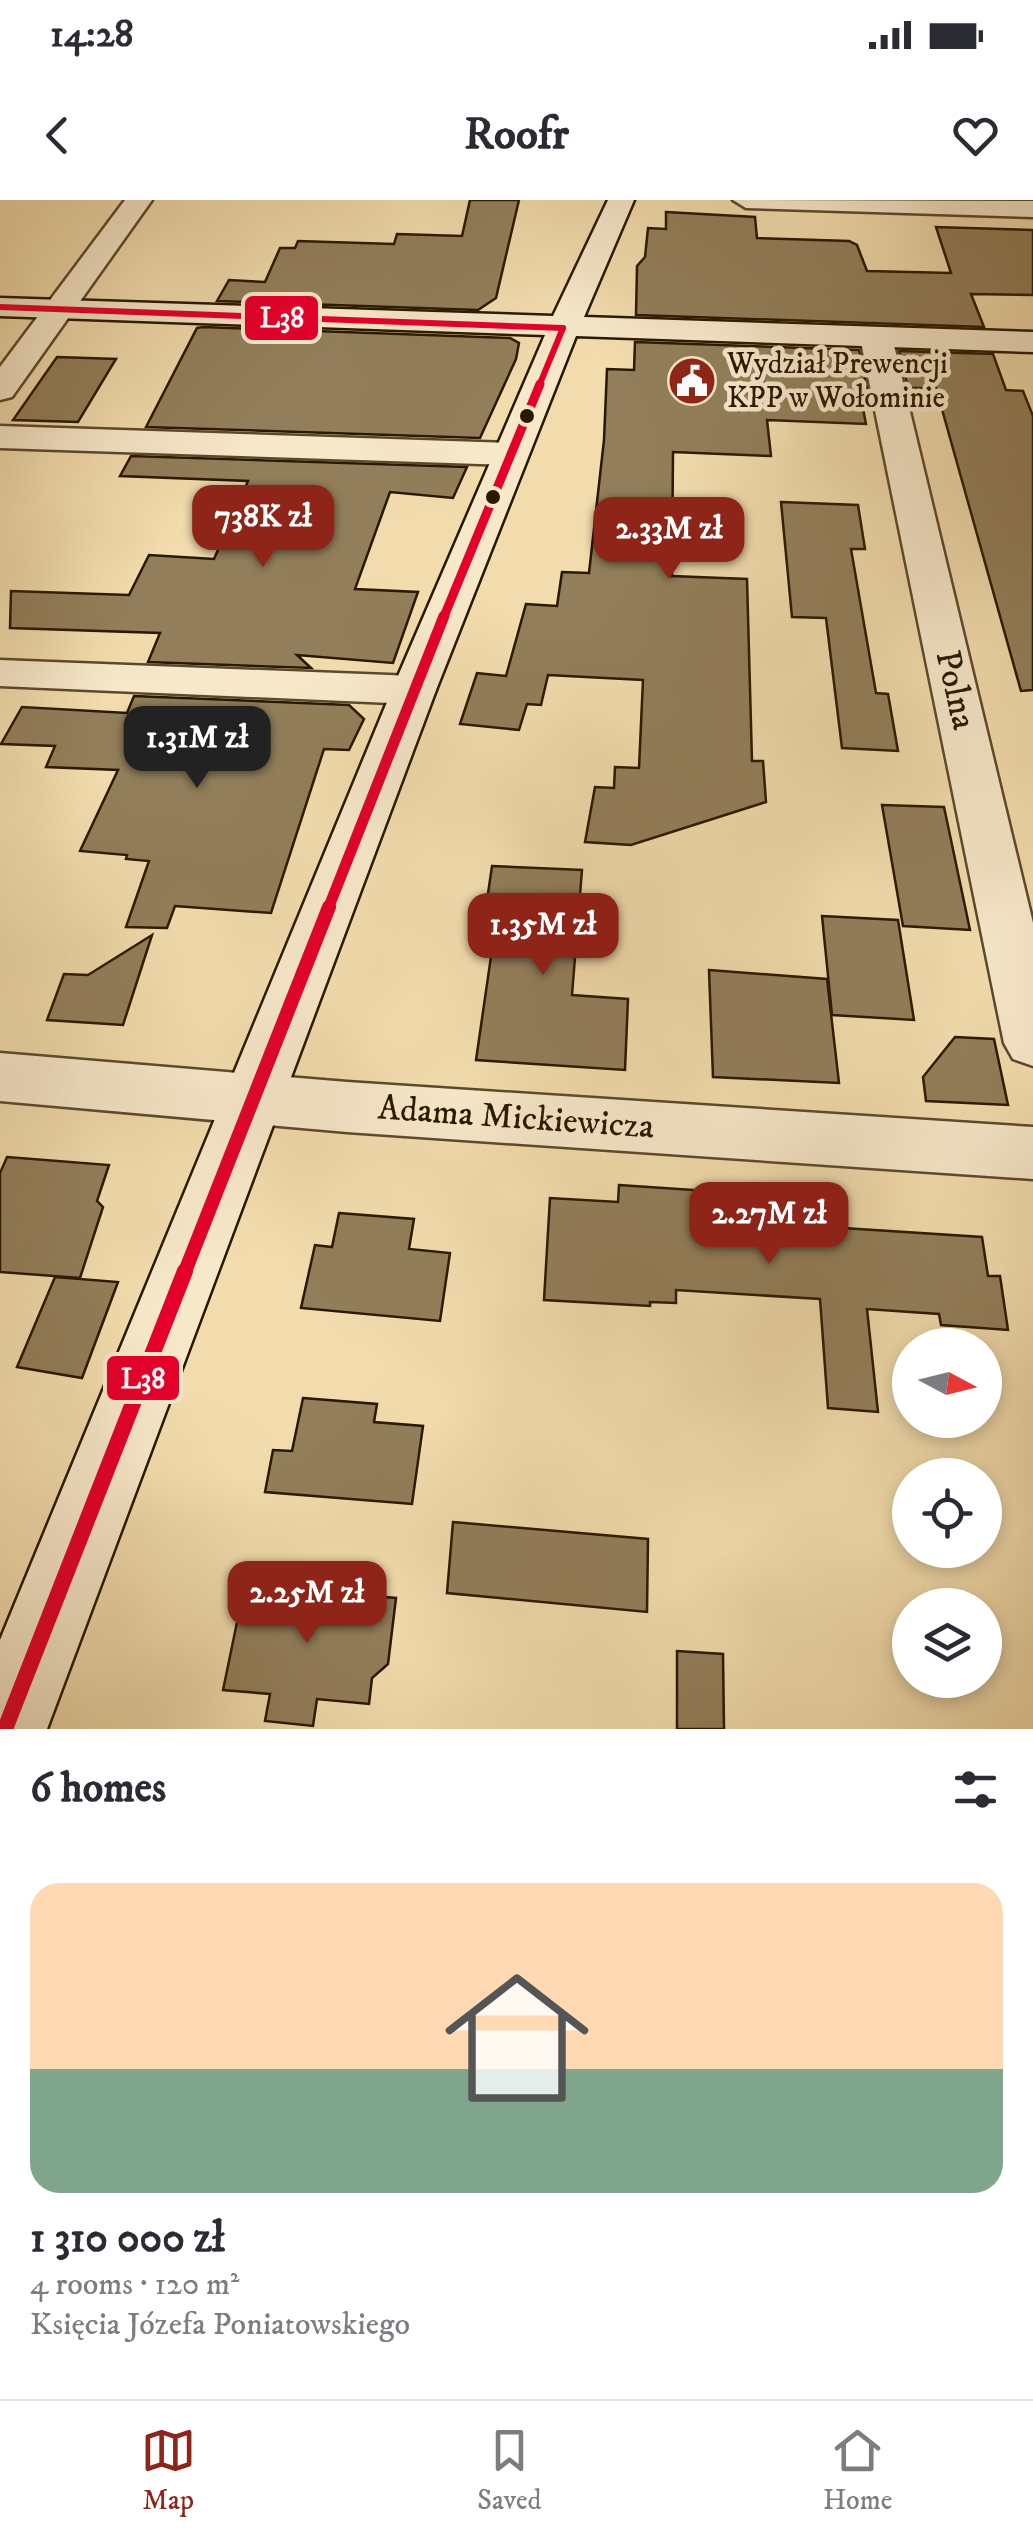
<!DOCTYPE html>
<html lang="en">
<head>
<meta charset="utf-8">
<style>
  :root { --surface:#fff; --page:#f2f2f3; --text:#2b2b33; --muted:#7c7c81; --line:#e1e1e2; --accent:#8f2418 }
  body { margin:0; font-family:"IM FELL DW Pica",serif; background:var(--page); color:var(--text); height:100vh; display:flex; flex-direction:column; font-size:38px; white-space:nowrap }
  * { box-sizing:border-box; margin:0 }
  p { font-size:32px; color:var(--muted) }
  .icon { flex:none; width:55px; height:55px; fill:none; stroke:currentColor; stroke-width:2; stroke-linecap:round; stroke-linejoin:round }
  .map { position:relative; height:1529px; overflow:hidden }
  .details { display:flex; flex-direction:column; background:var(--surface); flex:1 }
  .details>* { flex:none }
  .needle { width:65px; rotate:97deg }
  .buttons { position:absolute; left:892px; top:1128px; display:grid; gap:20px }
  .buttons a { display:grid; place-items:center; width:110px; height:110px; border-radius:50%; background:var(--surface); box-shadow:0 5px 15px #0003; font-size:50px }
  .price { position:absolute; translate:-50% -85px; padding:0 22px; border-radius:20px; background:var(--accent); color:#fff; font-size:32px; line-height:65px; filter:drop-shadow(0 2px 5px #0008) }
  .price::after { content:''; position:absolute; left:50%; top:60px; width:30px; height:22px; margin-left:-15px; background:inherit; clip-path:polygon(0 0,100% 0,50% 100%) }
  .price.current { background:#222; color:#fff }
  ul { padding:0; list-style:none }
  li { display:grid; align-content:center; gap:20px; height:530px; padding:0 30px }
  li span { display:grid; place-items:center; height:310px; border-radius:30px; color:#555 }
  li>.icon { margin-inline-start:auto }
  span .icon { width:180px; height:180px; fill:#fffc; stroke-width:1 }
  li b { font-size:42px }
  h2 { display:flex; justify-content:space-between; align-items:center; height:120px; padding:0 30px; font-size:42px }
  .status { display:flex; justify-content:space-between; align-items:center; height:70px; padding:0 50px; background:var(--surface); direction:ltr }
  .status svg { height:28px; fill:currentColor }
  header { display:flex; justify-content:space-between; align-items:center; height:130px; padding:0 30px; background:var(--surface); font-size:45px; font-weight:700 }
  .menu { display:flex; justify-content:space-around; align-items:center; height:140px; border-top:2px solid var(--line); background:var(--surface); font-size:28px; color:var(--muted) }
  .menu a { display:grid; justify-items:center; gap:5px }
  .menu .current { color:var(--accent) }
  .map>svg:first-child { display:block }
  .building { fill:#927e5a; stroke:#291800; stroke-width:2.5 }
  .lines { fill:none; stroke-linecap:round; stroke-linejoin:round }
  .street-casing { stroke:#5b492b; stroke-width:5 }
  .secondary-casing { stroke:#291800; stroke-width:5 }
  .street { fill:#f7e8ca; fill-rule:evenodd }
  .secondary { fill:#f7e8ca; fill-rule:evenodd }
  .bus-1-far4-casing { stroke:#f7e8ca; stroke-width:10 }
  .bus-1-far3-casing { stroke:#f7e8ca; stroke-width:14 }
  .bus-1-far2-casing { stroke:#f7e8ca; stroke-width:18 }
  .bus-1-far1-casing { stroke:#f7e8ca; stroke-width:21 }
  .bus-1-casing { stroke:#f7e8ca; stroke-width:24 }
  .bus-1-far4 { stroke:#e4002b; stroke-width:6 }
  .bus-1-far3 { stroke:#e4002b; stroke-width:9 }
  .bus-1-far2 { stroke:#e4002b; stroke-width:11 }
  .bus-1-far1 { stroke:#e4002b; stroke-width:14 }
  .bus-1 { stroke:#e4002b; stroke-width:16 }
  .bus-dot { fill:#291800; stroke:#f7e8ca; stroke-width:4 }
  .labels { text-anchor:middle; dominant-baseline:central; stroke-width:9; stroke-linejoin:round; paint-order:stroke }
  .far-poi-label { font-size:30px; fill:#291800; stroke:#f7e8ca; text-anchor:start }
  .street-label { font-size:35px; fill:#291800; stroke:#f7e8ca }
  .line-badge { stroke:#f7e8ca; stroke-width:4 }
  .badge-label { font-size:28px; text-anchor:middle; font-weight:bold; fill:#fff }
</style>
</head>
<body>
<div class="status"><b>14:28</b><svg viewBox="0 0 49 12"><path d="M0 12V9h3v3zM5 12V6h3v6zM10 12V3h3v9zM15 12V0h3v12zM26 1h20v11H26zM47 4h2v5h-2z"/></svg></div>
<header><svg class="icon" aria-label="back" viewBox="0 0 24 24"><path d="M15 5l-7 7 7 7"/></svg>Roofr<svg class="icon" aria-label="heart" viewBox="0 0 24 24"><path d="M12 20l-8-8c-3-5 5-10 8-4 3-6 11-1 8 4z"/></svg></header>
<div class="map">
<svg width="1033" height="1529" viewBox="0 0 1033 1529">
  <rect width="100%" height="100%" fill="#f2dcad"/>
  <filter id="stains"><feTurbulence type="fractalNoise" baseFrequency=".002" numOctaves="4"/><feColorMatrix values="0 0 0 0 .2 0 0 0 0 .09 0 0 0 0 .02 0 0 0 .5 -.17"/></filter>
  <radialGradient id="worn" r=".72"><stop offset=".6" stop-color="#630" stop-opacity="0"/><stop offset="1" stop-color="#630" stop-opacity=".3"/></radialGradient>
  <g class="building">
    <path d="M470 0H519L496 98 478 110 217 101 229 80 265 82 280 48H295L298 41 394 44 397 34 462 36Z"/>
    <path d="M666 12 755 17 757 38 849 41 857 45 867 71 951 73 936 27 1033 30V95L971 94 984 127 636 115 637 66 645 57 648 28 666 29Z"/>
    <path d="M203 127 510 138 519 143 516 159 480 238 146 227 197 128Z"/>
    <path d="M635 142 859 150 867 188H859L866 224 767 220 771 256 673 252 672 376 747 379 752 561H763L766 602 631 645 585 642 595 587 614 588 615 567 639 568 643 480 548 475 541 505 527 504 519 530 460 524 477 473 506 476 526 404 557 406 562 372 589 373 604 240 607 169 634 170Z"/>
    <path d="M899 151 993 154 1006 190 1023 191 1033 216V490L1021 491 936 188H908Z"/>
    <path d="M57 157 116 159 78 222 13 220Z"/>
    <path d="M131 256 467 267 453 298 390 292 355 389 418 392 393 463 297 455 311 468 148 462 160 433 10 428 11 391 129 395 149 355 214 359 248 281 120 276Z"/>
    <path d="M781 302 858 305 865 349H851L876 493 888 494 898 551 842 548 826 418 792 417Z"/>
    <path d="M134 496 349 505 364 519 349 550 324 549 271 713 175 706 167 728 126 727 149 661 126 659 127 655 80 651 118 570 46 567 55 546 1 544 22 507 127 513Z"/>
    <path d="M882 605 944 607 970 730 903 726Z"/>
    <path d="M492 666 582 670 572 795 628 799 625 870 476 860 494 736 482 735Z"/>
    <path d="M822 716 898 720 914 820 832 815Z"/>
    <path d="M152 735 123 825 47 820 64 774 88 775Z"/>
    <path d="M709 770 827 779 839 883 713 877Z"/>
    <path d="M955 837 994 839 1008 905 926 901 923 877Z"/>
    <path d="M7 957 109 965 97 1001 103 1007 80 1078 0 1072V973Z"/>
    <path d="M619 985 825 999 828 1027 982 1037 988 1076H1000L1008 1130 941 1125 939 1114 867 1109 878 1212 828 1208 820 1099 676 1090V1103L650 1102V1106L544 1100 550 998 618 1002Z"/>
    <path d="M339 1013 414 1019 409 1049 450 1053 440 1121 301 1108 315 1045 332 1047Z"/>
    <path d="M55 1077 118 1082 82 1178 17 1167Z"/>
    <path d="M303 1198 377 1204 374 1222 423 1226 412 1304 265 1292 273 1250 292 1251Z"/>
    <path d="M453 1322 648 1339 647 1412 447 1393Z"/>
    <path d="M247 1374 312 1379 309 1391 396 1398 388 1464 372 1478 369 1504 317 1499 313 1526 265 1521 270 1494 223 1490Z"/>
    <path d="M677 1451 723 1454 724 1529H677Z"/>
  </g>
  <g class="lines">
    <g class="street-casing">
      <g id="street">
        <path d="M125 0H152L12 197 0 200V167Z"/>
        <path d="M733 0 1033 1V17L746 8Z"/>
        <path d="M876 127 887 130 892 137 1033 723V866L1013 859 1004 843 860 137 865 130Z"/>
        <path d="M0 226 510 243 523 246 528 254 523 262 510 265 0 248Z"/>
        <path d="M0 460 414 476 430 480 436 490 430 500 414 504 0 486Z"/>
        <path d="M0 853 347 882 1033 927V979L347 932 0 901Z"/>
      </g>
    </g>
    <g class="secondary-casing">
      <path id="secondary" d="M608 0H634L584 117 1033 132V152L576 136 436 490 47 1529H0V1440L392 490 545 135 0 116V98L553 116Z"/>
    </g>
    <use href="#street" class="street"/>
    <use href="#secondary" class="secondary"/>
    <g class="bus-1-far4-casing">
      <g id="bus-1-far4">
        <path d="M0 107 563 128"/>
        <path d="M539 186 563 128"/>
      </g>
    </g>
    <g class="bus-1-far3-casing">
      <path id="bus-1-far3" d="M443 419 540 184"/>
    </g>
    <g class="bus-1-far2-casing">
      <path id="bus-1-far2" d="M328 709 444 416"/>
    </g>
    <g class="bus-1-far1-casing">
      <path id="bus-1-far1" d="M184 1074 329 707"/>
    </g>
    <g class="bus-1-casing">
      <path id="bus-1" d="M5 1529 185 1071"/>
    </g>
    <use href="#bus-1-far4" class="bus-1-far4"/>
    <use href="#bus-1-far3" class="bus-1-far3"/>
    <use href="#bus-1-far2" class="bus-1-far2"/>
    <use href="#bus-1-far1" class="bus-1-far1"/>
    <use href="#bus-1" class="bus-1"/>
  </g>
  <defs>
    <g id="civic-disc" transform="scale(2.5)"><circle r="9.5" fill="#8f2418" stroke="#f7e8ca"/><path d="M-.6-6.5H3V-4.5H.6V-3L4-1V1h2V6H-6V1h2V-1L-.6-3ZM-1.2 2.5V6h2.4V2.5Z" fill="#fff"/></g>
  </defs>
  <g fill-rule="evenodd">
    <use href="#civic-disc" x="692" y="181"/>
  </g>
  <g class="bus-dot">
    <circle cx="527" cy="216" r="9"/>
    <circle cx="493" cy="297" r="9"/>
  </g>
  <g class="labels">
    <g class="far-poi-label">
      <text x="727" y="164">Wydział Prewencji<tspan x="727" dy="34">KPP w Wołominie</tspan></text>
    </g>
    <g class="street-label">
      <text transform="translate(955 490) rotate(77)">Polna</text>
      <text transform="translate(516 918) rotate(4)">Adama Mickiewicza</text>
    </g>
  </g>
  <g class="line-badge">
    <rect x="243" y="94" width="77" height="48" rx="10" fill="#e4002b"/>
    <rect x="105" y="1154" width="76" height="48" rx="10" fill="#e4002b"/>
  </g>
  <g class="badge-label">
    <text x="282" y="127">L38</text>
    <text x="143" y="1188">L38</text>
  </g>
  <rect width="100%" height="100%" filter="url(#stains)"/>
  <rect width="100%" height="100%" fill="url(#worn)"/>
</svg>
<div class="buttons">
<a><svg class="needle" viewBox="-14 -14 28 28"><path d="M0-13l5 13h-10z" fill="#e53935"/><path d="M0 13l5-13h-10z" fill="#7c7c81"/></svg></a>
<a><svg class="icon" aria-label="locate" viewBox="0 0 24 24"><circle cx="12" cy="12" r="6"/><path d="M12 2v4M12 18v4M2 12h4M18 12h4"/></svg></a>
<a><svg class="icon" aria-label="layers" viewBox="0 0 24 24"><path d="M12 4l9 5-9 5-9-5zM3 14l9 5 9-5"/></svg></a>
</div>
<b class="price" style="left:263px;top:370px">738K zł</b>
<b class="price" style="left:669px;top:382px">2.33M zł</b>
<b class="price current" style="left:197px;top:591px">1.31M zł</b>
<b class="price" style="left:543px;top:778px">1.35M zł</b>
<b class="price" style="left:769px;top:1067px">2.27M zł</b>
<b class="price" style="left:307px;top:1446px">2.25M zł</b>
</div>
<section class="details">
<h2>6 homes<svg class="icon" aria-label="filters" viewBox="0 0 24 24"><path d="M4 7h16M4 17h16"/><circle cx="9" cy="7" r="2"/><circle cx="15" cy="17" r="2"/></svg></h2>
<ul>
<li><span style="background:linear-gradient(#ffd9b3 60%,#7fa58c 0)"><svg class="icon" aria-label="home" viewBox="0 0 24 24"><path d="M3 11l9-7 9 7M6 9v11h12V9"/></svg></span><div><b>1 310 000 zł</b><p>4 rooms · 120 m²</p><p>Księcia Józefa Poniatowskiego</p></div></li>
</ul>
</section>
<nav class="menu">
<a class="current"><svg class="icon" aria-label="map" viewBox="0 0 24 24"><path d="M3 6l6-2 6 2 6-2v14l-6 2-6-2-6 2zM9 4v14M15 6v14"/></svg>Map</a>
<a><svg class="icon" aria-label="saved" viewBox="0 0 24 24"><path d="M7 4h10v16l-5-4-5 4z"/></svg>Saved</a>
<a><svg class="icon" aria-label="home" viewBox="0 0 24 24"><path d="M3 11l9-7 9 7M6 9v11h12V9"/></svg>Home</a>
</nav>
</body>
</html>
